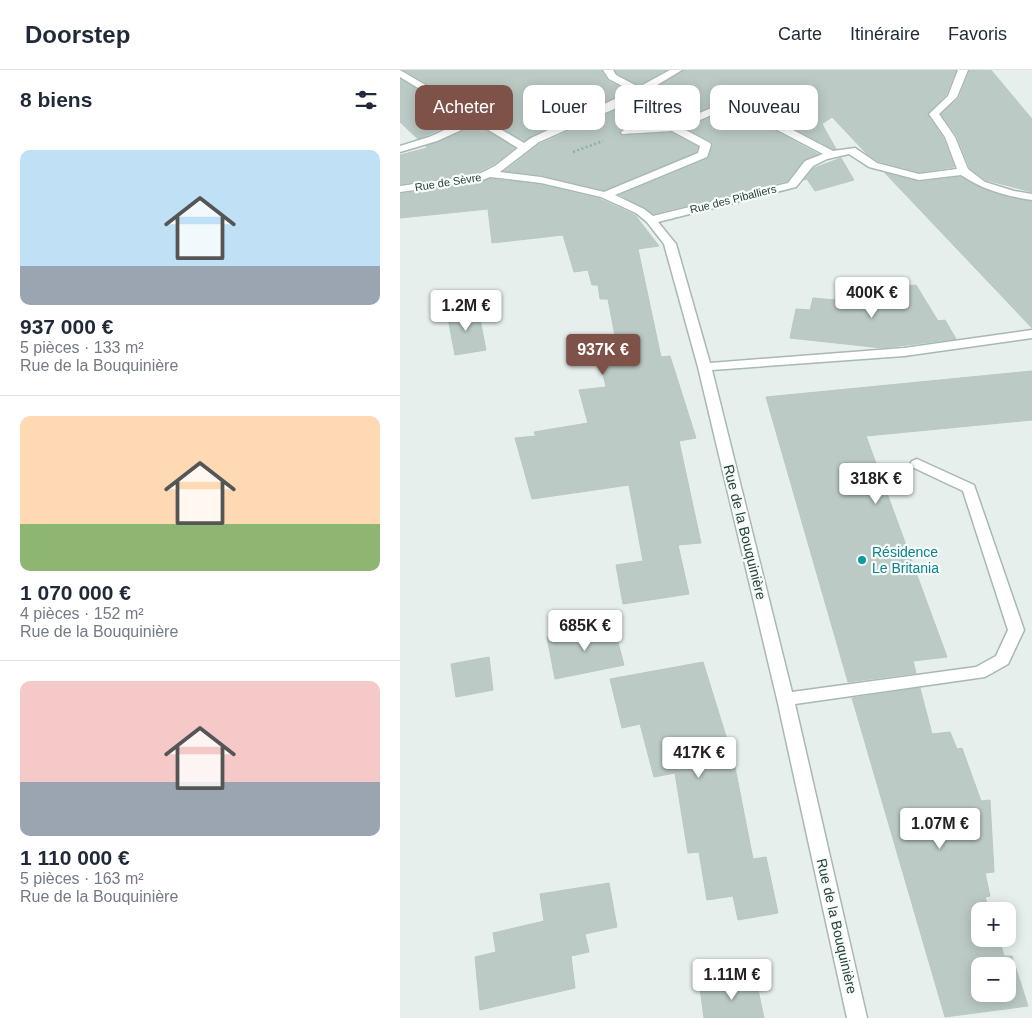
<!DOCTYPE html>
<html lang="fr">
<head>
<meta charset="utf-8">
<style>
  :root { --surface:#fff; --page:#f2f2f3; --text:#1f2937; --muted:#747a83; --line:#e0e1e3; --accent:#7f5249 }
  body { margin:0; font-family:Arial,sans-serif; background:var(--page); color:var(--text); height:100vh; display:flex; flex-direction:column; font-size:19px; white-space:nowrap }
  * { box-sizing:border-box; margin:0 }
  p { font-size:16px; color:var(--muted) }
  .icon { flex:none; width:28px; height:28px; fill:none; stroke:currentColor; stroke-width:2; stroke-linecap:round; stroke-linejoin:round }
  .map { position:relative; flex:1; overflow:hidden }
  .drawer { display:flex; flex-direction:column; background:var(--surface); width:400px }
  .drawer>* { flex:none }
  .top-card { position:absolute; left:15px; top:15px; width:475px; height:45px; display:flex; gap:10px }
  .controls { position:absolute; left:571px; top:832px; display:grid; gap:10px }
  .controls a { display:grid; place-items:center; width:45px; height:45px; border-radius:10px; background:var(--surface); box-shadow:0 2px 12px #0003; font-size:25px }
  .price { position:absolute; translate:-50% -42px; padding:0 11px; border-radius:5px; background:#fff; color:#222; font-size:16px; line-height:32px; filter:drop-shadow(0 1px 2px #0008) }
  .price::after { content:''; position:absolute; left:50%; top:30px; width:15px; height:11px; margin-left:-8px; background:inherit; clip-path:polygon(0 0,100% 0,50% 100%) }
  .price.selected { background:var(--accent); color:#fff }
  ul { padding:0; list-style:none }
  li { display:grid; align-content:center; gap:10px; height:265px; padding:0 20px }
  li+li { border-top:1px solid var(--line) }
  li span { display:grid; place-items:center; height:155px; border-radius:10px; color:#555 }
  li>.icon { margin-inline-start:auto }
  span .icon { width:90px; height:90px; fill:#fffc; stroke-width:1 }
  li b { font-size:21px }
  h2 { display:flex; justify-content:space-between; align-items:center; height:60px; padding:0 20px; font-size:21px }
  .pill { padding:0 18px; border-radius:10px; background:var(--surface); box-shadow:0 2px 12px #0003; font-size:18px; line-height:45px }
  .pill.selected { background:var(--accent); color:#fff }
  header { display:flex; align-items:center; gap:30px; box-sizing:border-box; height:70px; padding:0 25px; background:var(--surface); border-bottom:1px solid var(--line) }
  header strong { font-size:24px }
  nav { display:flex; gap:28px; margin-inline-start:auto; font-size:18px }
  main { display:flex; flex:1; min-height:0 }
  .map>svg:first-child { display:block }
  .building { fill:#bbcac4; stroke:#b8c9c2; fill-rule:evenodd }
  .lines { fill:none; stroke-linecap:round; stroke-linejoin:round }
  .minor-casing { stroke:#a8b8b2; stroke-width:3 }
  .path { stroke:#86b3a5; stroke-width:2.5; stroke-dasharray:2 2.5; stroke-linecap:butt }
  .minor { fill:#fff; fill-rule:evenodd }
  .culture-dot { fill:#0f9aa8; stroke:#f7fbf9; stroke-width:2 }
  .labels { text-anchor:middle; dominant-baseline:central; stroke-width:4.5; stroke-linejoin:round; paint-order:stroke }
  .far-street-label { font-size:11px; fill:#24423a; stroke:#f7fbf9 }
  .street-label { font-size:14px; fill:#24423a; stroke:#f7fbf9 }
  .culture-label { font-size:14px; fill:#0d838f; stroke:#f7fbf9; text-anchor:start }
</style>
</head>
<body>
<header>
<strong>Doorstep</strong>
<nav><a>Carte</a><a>Itinéraire</a><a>Favoris</a></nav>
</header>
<main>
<section class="drawer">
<h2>8 biens<svg class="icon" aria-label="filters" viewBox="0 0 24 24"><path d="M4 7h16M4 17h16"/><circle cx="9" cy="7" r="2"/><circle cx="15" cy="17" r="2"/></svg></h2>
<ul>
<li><span style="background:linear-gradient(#bfe0f5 75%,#9aa5b1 0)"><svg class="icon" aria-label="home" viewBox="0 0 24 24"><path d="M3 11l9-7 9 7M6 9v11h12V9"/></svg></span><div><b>937 000 €</b><p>5 pièces · 133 m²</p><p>Rue de la Bouquinière</p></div></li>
<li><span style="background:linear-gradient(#ffd9b3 70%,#8fb573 0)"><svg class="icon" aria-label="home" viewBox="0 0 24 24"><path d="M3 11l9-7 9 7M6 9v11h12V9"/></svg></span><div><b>1 070 000 €</b><p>4 pièces · 152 m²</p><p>Rue de la Bouquinière</p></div></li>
<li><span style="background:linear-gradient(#f6c9c9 65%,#9aa5b1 0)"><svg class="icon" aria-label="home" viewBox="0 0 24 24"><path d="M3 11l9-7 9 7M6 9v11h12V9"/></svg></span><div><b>1 110 000 €</b><p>5 pièces · 163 m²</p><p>Rue de la Bouquinière</p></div></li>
</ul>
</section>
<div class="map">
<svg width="632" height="948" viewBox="0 0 632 948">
  <rect width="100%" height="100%" fill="#e6efeb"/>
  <g class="building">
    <path d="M4 0H201L208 11 228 21 124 71Z"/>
    <path d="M215 0H266L239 15 217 4Z"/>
    <path d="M284 0H556L546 25 527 44 543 68 554 97 519 102 478 91 467 84 432 47 422 54 436 79H433L372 47H349L315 34 274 52 233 32Z"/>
    <path d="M570 0H591L632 49V122L586 110 570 98 557 66 541 44 559 28Z"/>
    <path d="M0 9 65 49 18 69 0 52Z"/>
    <path d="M221 38 255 55 225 57 219 61 222 66 272 63 298 77 296 82 204 120 141 105 105 101 140 74Z"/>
    <path d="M316 45 347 57 366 56 418 84 404 90 387 111 253 144 220 125 308 89 313 76 312 72 286 58Z"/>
    <path d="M77 55 115 78 94 94 76 103 0 114V85L27 78 26 76Z"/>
    <path d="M441 88 454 110 415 121 407 109 404 110 414 98Z"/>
    <path d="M485 103 519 112 561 107 594 123 632 132V258Z"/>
    <path d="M90 109 141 115 200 129 235 145 259 176 238 179 261 287 270 286 296 368 279 371 301 473 278 475 289 524 223 534 216 495 243 491 229 415 132 429 115 368 136 366 134 362 188 353 179 320 206 317 201 295 220 292 208 229H200L198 215H192L188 200 174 202 163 165 92 173 88 139 0 148V124L80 113Z"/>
    <path d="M516 215 538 251 545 250 556 269 482 278 390 268 396 239 410 240 413 228 435 230 436 221 456 223 457 218 473 220Z"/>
    <path d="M78 239 86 280 55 285 47 243Z"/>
    <path d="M632 301V350L466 366 547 587 513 591 516 603 448 612 366 327Z"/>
    <path d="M214 557 224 595 155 609 147 567Z"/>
    <path d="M89 587 93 620 56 627 51 594Z"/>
    <path d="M303 592 334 692 353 789 366 787 378 843 338 850 333 826 307 830 299 782 288 783 275 703 254 707 240 654 222 658 210 609Z"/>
    <path d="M520 618 532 664 550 662 557 679 562 678 581 731 590 730 594 802 585 803 590 826 585 827 590 841H580V869H599L604 886H612L628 936 545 947 452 628ZM580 896H608V924H580Z"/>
    <path d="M209 813 217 857 185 864 189 882 171 886 175 918 80 940 75 887 96 882 93 863 144 851 140 824Z"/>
    <path d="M356 910 364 948H304L300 918Z"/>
  </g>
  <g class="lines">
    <g class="minor-casing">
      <path id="minor" d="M0 0 124 73 131 68 232 21 209 9 203 0H213L216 5 239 17 270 0H282L229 32 274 54 316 36 349 49H372L433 81 455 78 477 93 519 104 557 99 545 67 529 44 548 26 558 0H568L557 27 539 44 555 67 568 99 585 112 614 121 632 124V130C606 126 583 120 561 105L519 110 469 97 449 84 427 89 413 96 396 117 258 152 276 174 310 293 504 278 632 260V268L504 286 312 300 392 622 576 597 596 586 608 560 563 421 512 397 510 394 512 391 517 389 574 415 624 560 608 594 585 607 395 634 467 948H447L377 629 298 297 264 174 247 152 236 143 201 127 141 113 90 107 80 111 0 122V116L77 105 95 96 118 78 77 53 37 71 0 82V76L29 67 69 49 0 7ZM221 36 262 56 226 59 221 62 222 64 272 61 300 76 298 83 204 122 141 107 100 102 139 72ZM316 43 348 55 366 54 423 84 405 91 388 113 253 146 244 139 215 125 307 87 311 75 310 73 282 58Z"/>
    </g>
    <path class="path" d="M173 82 203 71"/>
    <use href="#minor" class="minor"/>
  </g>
  <circle class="culture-dot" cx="462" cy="490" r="5"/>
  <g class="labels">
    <g class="far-street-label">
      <text transform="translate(48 112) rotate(-9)">Rue de Sèvre</text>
      <text transform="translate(333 129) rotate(-14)">Rue des Piballiers</text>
    </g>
    <g class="street-label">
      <text transform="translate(345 462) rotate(76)">Rue de la Bouquinière</text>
      <text transform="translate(437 856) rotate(77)">Rue de la Bouquinière</text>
    </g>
    <g class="culture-label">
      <text x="472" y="482">Résidence<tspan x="472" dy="16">Le Britania</tspan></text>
    </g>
  </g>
</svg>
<div class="controls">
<a>+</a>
<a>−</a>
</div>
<b class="price" style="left:472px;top:249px">400K €</b>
<b class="price" style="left:66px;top:262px">1.2M €</b>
<b class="price selected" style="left:203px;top:306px">937K €</b>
<b class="price" style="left:476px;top:435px">318K €</b>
<b class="price" style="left:185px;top:582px">685K €</b>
<b class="price" style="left:299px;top:709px">417K €</b>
<b class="price" style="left:540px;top:780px">1.07M €</b>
<b class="price" style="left:332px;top:931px">1.11M €</b>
<div class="top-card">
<a class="pill selected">Acheter</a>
<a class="pill">Louer</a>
<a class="pill">Filtres</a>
<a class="pill">Nouveau</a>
</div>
</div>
</main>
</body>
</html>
